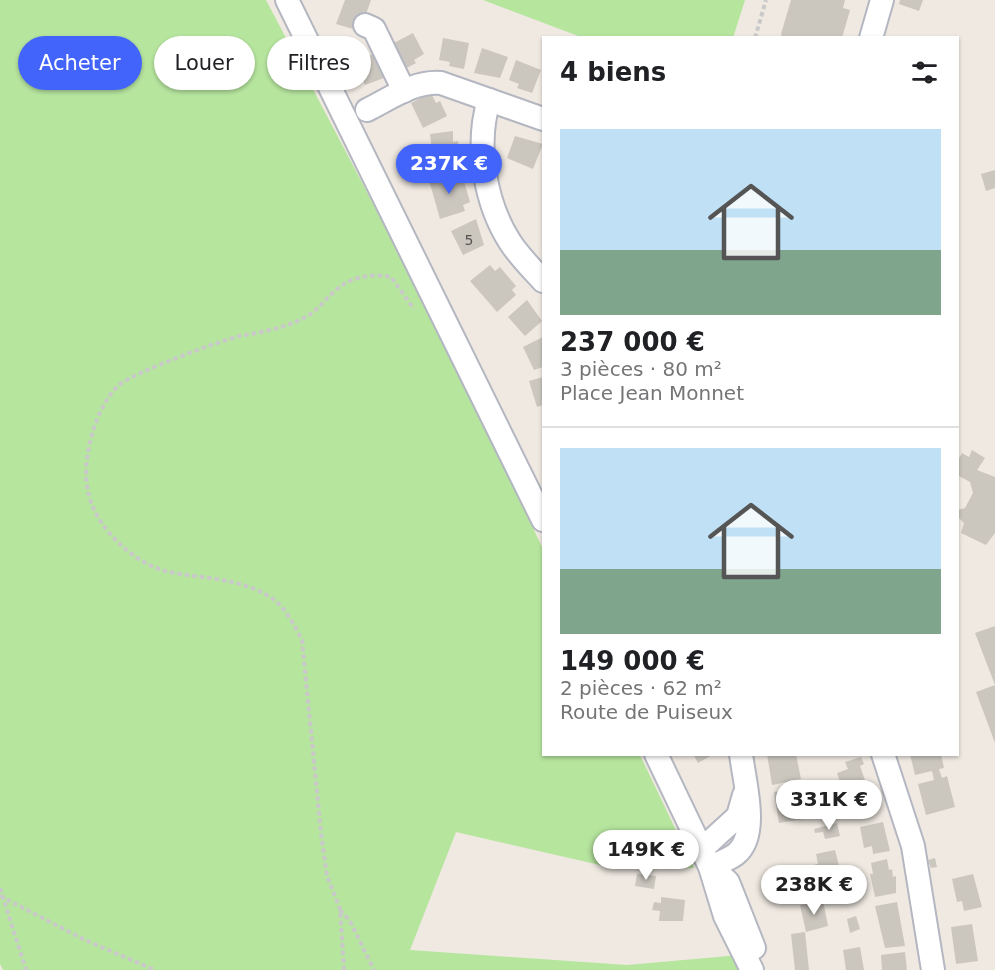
<!DOCTYPE html>
<html lang="fr">
<head>
<meta charset="utf-8">
<style>
  :root { --surface:#fff; --page:#f2f2f2; --text:#202124; --muted:#757577; --line:#e0e0e0; --accent:#4264fb }
  body { margin:0; font-family:"DejaVu Sans",sans-serif; background:var(--page); color:var(--text); height:100vh; display:flex; flex-direction:column; font-size:22px; white-space:nowrap }
  * { box-sizing:border-box; margin:0 }
  p { font-size:20px; color:var(--muted) }
  .icon { flex:none; width:33px; height:33px; fill:none; stroke:currentColor; stroke-width:2; stroke-linecap:round; stroke-linejoin:round }
  .map { position:relative; flex:1; overflow:hidden }
  .panel { position:absolute; left:542px; top:36px; width:417px; height:720px; display:flex; flex-direction:column; background:var(--surface); border-radius:0px; box-shadow:0 2px 4px #0004 }
  .panel>* { flex:none }
  .banner { position:absolute; left:18px; top:36px; width:434px; height:54px; display:flex; gap:12px }
  .price { position:absolute; translate:-50% -51px; padding:0 14px; border-radius:21px; background:#fff; color:#222; font-size:20px; line-height:39px; filter:drop-shadow(0 2px 3px #0008) }
  .price::after { content:''; position:absolute; left:50%; top:36px; width:18px; height:14px; margin-left:-9px; background:inherit; clip-path:polygon(0 0,100% 0,50% 100%) }
  .price.on { background:var(--accent); color:#fff }
  ul { padding:0; list-style:none }
  li { display:grid; align-content:center; gap:12px; height:318px; padding:0 18px }
  li+li { border-top:2px solid var(--line) }
  li span { display:grid; place-items:center; height:186px; border-radius:0px; color:#555 }
  li>.icon { margin-inline-start:auto }
  span .icon { width:108px; height:108px; fill:#fffc; stroke-width:1 }
  li b { font-size:26px }
  h2 { display:flex; justify-content:space-between; align-items:center; height:72px; padding:0 18px; font-size:26px }
  .chip { padding:0 21px; border-radius:27px; background:var(--surface); box-shadow:0 2px 4px #0004; font-size:21px; line-height:54px }
  .chip.on { background:var(--accent); color:#fff }
  .map>svg:first-child { display:block }
  .green { fill:#b6e59e }
  .building { fill:#cbc7bf }
  .lines { fill:none; stroke-linecap:round; stroke-linejoin:round }
  .minor-casing { stroke:#b4b7c1; stroke-width:26 }
  .path { stroke:#c9c9c9; stroke-width:4; stroke-dasharray:4.5 3; stroke-linecap:butt }
  .minor { stroke:#fff; stroke-width:22 }
  .labels { text-anchor:middle; dominant-baseline:central; stroke-width:6; stroke-linejoin:round; paint-order:stroke }
  .number-label { font-size:14px; fill:#555452 }
</style>
</head>
<body>
<div class="map">
<svg width="995" height="970" viewBox="0 0 995 970">
  <rect width="100%" height="100%" fill="#efe9e1"/>
  <g class="green">
    <path d="M0 0H266L428 308 543 549V754L640 755 694 868 600 865 456 832 410 950 627 965 740 955 745 970H3L0 964Z"/>
    <path d="M483 0H745L733 38 581 37Z"/>
  </g>
  <g class="building">
    <path d="M345 0H371L360 31 336 24Z"/>
    <path d="M791 0H845L843 8 850 10 842 38H783L781 34Z"/>
    <path d="M900 0H923L919 11 899 4Z"/>
    <path d="M413 33 424 54 414 60 416 63 401 71 388 46Z"/>
    <path d="M443 38 469 43 464 69 449 66 450 62 439 60Z"/>
    <path d="M482 48 508 57 500 78 474 73Z"/>
    <path d="M379 51 392 75 365 85 355 63Z"/>
    <path d="M516 60 541 70 532 93 517 88 519 84 509 80Z"/>
    <path d="M431 93 436 103 440 101 447 116 423 128 411 103Z"/>
    <path d="M453 131V142L458 141 459 157 433 160 430 134Z"/>
    <path d="M515 136 543 144 533 169 507 158Z"/>
    <path d="M995 170V188L986 191 981 174Z"/>
    <path d="M454 173 456 180 463 178 470 202 463 205 465 211 440 219 429 180Z"/>
    <path d="M476 219 484 245 463 255 451 231Z"/>
    <path d="M490 265 495 271 500 267 516 286 512 290 516 295 497 312 470 281Z"/>
    <path d="M527 300 542 321 525 336 508 317Z"/>
    <path d="M543 337V367L534 370 523 347Z"/>
    <path d="M543 377V405L537 407 529 381Z"/>
    <path d="M972 450 985 458 977 470 995 477V533L986 545 961 533 964 523 957 516V510L965 508 973 493 970 482 957 475V462L962 453 969 457Z"/>
    <path d="M995 626V743L976 692 995 685 975 633Z"/>
    <path d="M693 754H714L698 763Z"/>
    <path d="M767 754H796L801 779 795 780 797 788 803 786 809 818 779 823 774 792 789 790 787 782 772 785Z"/>
    <path d="M910 754H941L944 768 939 769 942 778 947 776 955 807 926 815 918 784 934 780 932 771 915 775Z"/>
    <path d="M861 757 864 764 860 766 869 792 873 791 875 798 860 803 857 797 846 800 837 773 848 769 845 762Z"/>
    <path d="M883 822 890 851 873 854 872 846 864 848 860 827Z"/>
    <path d="M837 823 840 836 825 839 823 832 815 833 814 829Z"/>
    <path d="M835 850 843 882 818 889 813 865 818 864 816 854Z"/>
    <path d="M935 858 937 867 931 868 928 860Z"/>
    <path d="M887 859 889 870 892 869 893 877 896 876V893L875 897 870 874H873L871 863Z"/>
    <path d="M637 874 656 876 654 889 635 886Z"/>
    <path d="M973 874 982 907 964 911 962 901 957 902 952 879Z"/>
    <path d="M661 897 685 900 683 921H659L660 911 652 910 654 902 661 903Z"/>
    <path d="M823 901 828 926 806 932 800 905Z"/>
    <path d="M897 902 905 946 885 948 875 906Z"/>
    <path d="M856 916 860 929 850 933 847 919Z"/>
    <path d="M972 924 978 961 956 964 951 927Z"/>
    <path d="M805 932 809 970H795L791 934Z"/>
    <path d="M860 947 864 970H846L843 950Z"/>
    <path d="M905 952 907 970H882L881 955Z"/>
  </g>
  <g class="lines">
    <g class="minor-casing">
      <g id="minor">
        <path d="M287 0 543 520"/>
        <path d="M365 25 374 29 404 91"/>
        <path d="M871 38 882 0"/>
        <path d="M489 100C475 145 485 203 510 242 519 256 532 269 543 281"/>
        <path d="M367 110C391 98 414 81 441 83L543 119"/>
        <path d="M656 754 710 867 725 916 752 970"/>
        <path d="M883 754 913 846 933 970"/>
        <path d="M702 849 738 816 744 795"/>
        <path d="M710 867C719 863 728 860 736 854 760 835 744 781 741 754"/>
        <path d="M716 871 728 882 754 948"/>
      </g>
    </g>
    <g class="path">
      <path d="M755 38 766 0"/>
      <path d="M0 888 26 970"/>
      <path d="M0 896 85 940 155 970"/>
      <path d="M340 910 350 921 374 970"/>
      <path d="M344 970 340 909 327 876 321 833 302 640C294 625 285 606 270 597 239 577 200 579 165 571 150 567 134 557 122 546 84 511 79 476 94 428 99 413 107 396 119 385 135 372 219 341 240 336 263 332 290 327 309 315 320 308 326 298 336 290 350 277 373 273 391 277L414 309"/>
    </g>
    <use href="#minor" class="minor"/>
  </g>
  <g class="labels">
    <g class="number-label">
      <text x="469" y="240">5</text>
    </g>
  </g>
</svg>
<b class="price on" style="left:449px;top:195px">237K €</b>
<b class="price" style="left:829px;top:831px">331K €</b>
<b class="price" style="left:646px;top:881px">149K €</b>
<b class="price" style="left:814px;top:916px">238K €</b>
<div class="banner">
<a class="chip on">Acheter</a>
<a class="chip">Louer</a>
<a class="chip">Filtres</a>
</div>
<section class="panel">
<h2>4 biens<svg class="icon" aria-label="filters" viewBox="0 0 24 24"><path d="M4 7h16M4 17h16"/><circle cx="9" cy="7" r="2"/><circle cx="15" cy="17" r="2"/></svg></h2>
<ul>
<li><span style="background:linear-gradient(#bfe0f5 65%,#7fa58c 0)"><svg class="icon" aria-label="home" viewBox="0 0 24 24"><path d="M3 11l9-7 9 7M6 9v11h12V9"/></svg></span><div><b>237 000 €</b><p>3 pièces · 80 m²</p><p>Place Jean Monnet</p></div></li>
<li><span style="background:linear-gradient(#bfe0f5 65%,#7fa58c 0)"><svg class="icon" aria-label="home" viewBox="0 0 24 24"><path d="M3 11l9-7 9 7M6 9v11h12V9"/></svg></span><div><b>149 000 €</b><p>2 pièces · 62 m²</p><p>Route de Puiseux</p></div></li>
</ul>
</section>
</div>
</body>
</html>
